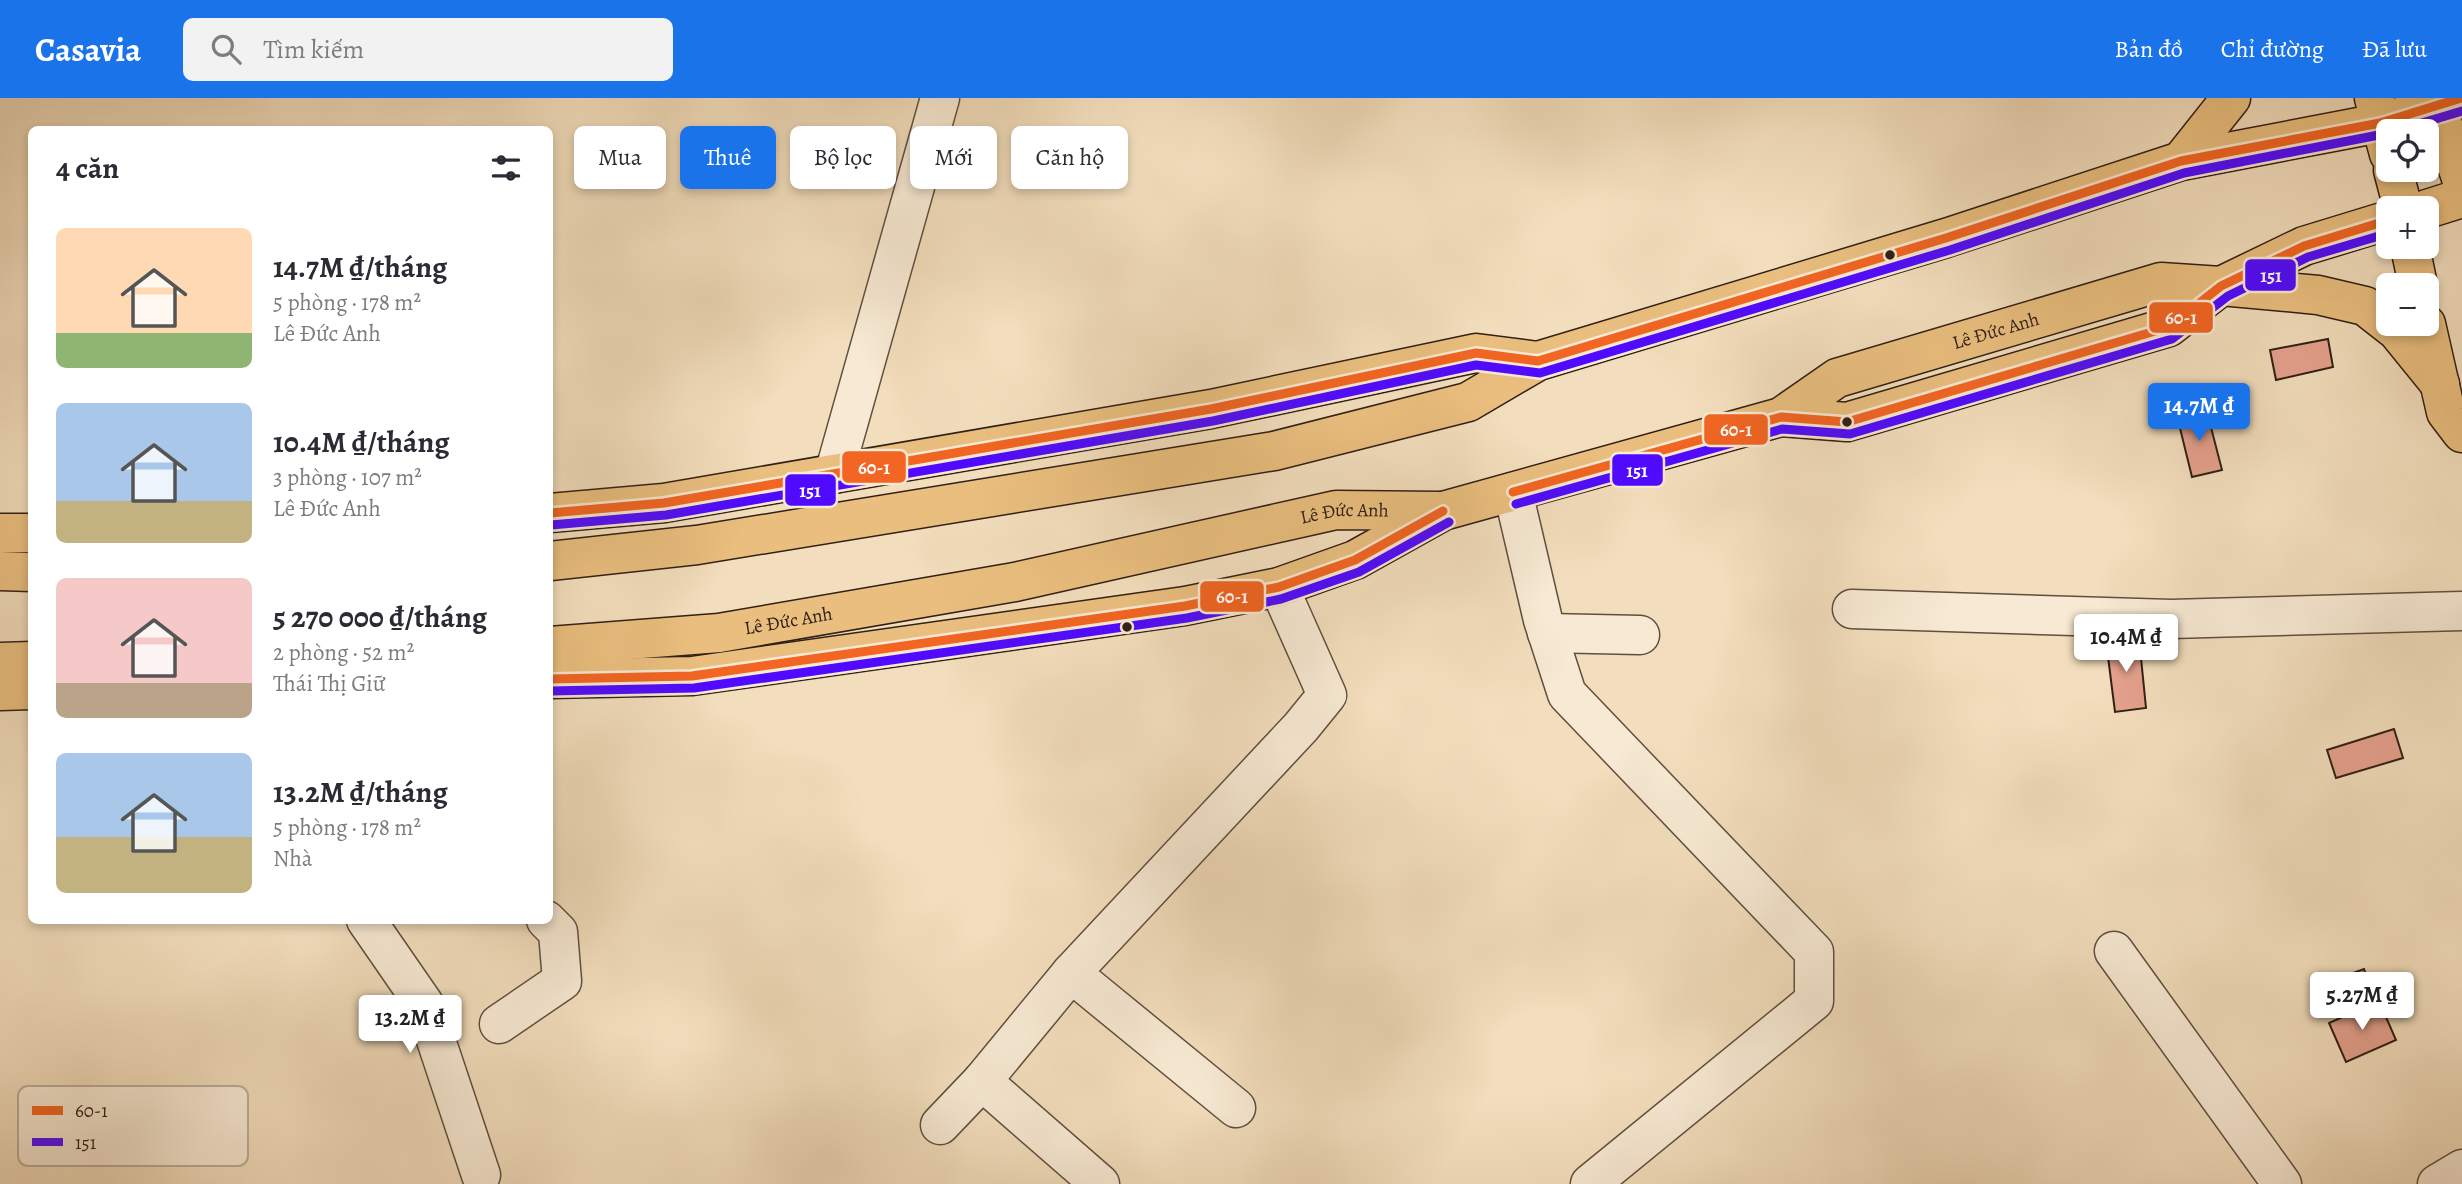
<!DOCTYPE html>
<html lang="vi">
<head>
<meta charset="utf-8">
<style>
  :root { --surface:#fff; --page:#f2f2f3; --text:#2b2b33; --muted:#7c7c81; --accent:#1a73e8 }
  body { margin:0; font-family:Alegreya,serif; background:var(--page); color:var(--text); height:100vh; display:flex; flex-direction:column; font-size:26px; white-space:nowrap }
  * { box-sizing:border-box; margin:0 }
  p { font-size:23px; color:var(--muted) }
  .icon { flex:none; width:38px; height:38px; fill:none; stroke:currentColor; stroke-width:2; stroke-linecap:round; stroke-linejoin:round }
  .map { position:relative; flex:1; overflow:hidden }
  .sheet { position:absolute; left:28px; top:28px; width:525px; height:798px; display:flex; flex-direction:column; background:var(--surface); border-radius:10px; box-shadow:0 4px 10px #0003 }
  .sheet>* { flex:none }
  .banner { position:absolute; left:574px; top:28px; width:665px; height:63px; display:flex; gap:14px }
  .controls { position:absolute; left:2376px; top:21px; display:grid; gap:14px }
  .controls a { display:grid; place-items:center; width:63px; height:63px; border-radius:10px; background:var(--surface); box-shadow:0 4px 10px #0003; font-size:35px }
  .price { position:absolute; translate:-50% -60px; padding:0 16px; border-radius:7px; background:#fff; color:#222; font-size:23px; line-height:46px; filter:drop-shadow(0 2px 4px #0008) }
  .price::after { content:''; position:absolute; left:50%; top:42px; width:21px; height:16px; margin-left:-10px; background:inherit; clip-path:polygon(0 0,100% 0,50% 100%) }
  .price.active { background:var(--accent); color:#fff }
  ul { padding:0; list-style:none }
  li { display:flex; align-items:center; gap:21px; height:175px; padding:0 28px }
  li span { display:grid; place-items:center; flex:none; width:196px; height:140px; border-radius:10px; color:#555 }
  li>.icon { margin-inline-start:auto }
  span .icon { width:84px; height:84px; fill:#fffc; stroke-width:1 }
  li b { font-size:30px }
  h2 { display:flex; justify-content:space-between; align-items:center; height:84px; padding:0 28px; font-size:30px }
  .tag { padding:0 24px; border-radius:10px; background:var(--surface); box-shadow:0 4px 10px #0003; font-size:24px; line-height:63px }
  .tag.active { background:var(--accent); color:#fff }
  header { display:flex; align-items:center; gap:42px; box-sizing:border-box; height:98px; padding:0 35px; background:var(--accent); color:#fff }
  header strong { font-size:33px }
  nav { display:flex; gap:38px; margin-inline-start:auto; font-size:24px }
  .search { width:490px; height:63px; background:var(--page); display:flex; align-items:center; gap:18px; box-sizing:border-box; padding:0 24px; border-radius:10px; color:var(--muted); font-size:26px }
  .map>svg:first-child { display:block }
  .building { fill:#e5a18d; stroke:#302015; stroke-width:2 }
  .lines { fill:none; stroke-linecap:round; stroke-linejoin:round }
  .minor-casing { stroke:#604f3f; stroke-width:41 }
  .major-casing { stroke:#302015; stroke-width:41 }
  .highway-casing { stroke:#302015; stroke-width:41 }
  .minor { stroke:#f7e9d3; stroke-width:38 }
  .major { stroke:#e9be7e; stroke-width:38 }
  .highway { stroke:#e9be7e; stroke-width:38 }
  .bus-1-casing { stroke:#f7e9d3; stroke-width:14 }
  .bus-2-casing { stroke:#f7e9d3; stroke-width:14 }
  .bus-1 { stroke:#f26522; stroke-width:9 }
  .bus-2 { stroke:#4f0aff; stroke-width:9 }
  .bus-dot { fill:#302015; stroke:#f7e9d3; stroke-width:2.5 }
  .labels { text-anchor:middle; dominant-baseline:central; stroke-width:6; stroke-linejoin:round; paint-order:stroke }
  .street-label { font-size:19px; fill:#302015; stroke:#f7e9d3 }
  .key { fill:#f7e9d3; stroke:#bbad9a; stroke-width:2 }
  .key-label { font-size:19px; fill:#302015 }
  .line-badge { stroke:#f7e9d3; stroke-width:2.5 }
  .badge-label { font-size:19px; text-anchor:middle; font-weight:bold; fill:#fff }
</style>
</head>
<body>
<header>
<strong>Casavia</strong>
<div class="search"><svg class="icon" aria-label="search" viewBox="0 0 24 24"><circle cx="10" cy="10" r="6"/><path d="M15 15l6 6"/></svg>Tìm kiếm</div>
<nav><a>Bản đồ</a><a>Chỉ đường</a><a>Đã lưu</a></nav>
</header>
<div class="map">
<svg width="2462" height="1086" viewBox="0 0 2462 1086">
  <rect width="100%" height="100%" fill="#f2ddbc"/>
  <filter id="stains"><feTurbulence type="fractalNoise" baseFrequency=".00286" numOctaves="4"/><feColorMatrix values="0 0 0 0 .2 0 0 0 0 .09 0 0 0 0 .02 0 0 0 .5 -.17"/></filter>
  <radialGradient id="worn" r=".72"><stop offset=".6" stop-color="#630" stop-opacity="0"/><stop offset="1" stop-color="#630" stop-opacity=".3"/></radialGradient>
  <g class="building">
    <path d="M2328 241 2333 269 2276 282 2270 252Z"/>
    <path d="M2206 310 2222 372 2192 379 2177 318Z"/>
    <path d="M2139 540 2146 610 2115 614 2106 543Z"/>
    <path d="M2394 631 2403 660 2336 680 2327 652Z"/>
    <path d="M2364 871 2374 902 2323 919 2313 889Z"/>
    <path d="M2379 903 2396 942 2346 964 2329 925Z"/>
  </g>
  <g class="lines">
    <g class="minor-casing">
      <g id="minor">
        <path d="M834 376 940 0"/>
        <path d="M1513 394 1543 522 1567 596 1814 854V903L1590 1086"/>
        <path d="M1852 511 2171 521 2462 513"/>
        <path d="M1547 535 1640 537"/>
        <path d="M366 822 424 906 481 1077"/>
        <path d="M2114 853 2282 1086"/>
        <path d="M1071 875 1236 1010"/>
        <path d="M499 926 562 883 558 834 546 822"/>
        <path d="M940 1027 982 983"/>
        <path d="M1100 1086 982 983 1071 875 1301 629 1327 597 1279 489"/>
        <path d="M2437 1086 2462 1071"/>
      </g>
    </g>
    <g class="major-casing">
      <g id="major">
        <path d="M2374 0 2389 56"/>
        <path d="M2434 0 2462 83"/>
        <path d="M2181 63 2231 0"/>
        <path d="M2393 72 2403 110"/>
        <path d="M2410 149 2418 187"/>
        <path d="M2221 188 2318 197 2365 208 2397 233 2440 286"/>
        <path d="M2426 226 2446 314 2462 335"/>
      </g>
    </g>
    <g class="highway-casing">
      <g id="highway">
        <path d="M2427 111 2462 100"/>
        <path d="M1781 319 1847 324 2169 229 2221 188 2304 148 2389 122"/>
        <path d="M550 415 664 405 1211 311 1476 255 1538 263"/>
        <path d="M0 435H32"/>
        <path d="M550 463 697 447 1274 353 1468 304 1538 263 1946 140 2181 63 2380 25 2461 0"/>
        <path d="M0 473 32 474"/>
        <path id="s1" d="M550 548 719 535 1015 484 1336 412 1441 413"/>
        <path d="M0 564 32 563"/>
        <path id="s2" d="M550 581 692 578 1185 508 1279 489 1355 462 1443 413 1781 319 1837 280 2161 184 2221 188"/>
        <path d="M0 593 32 592"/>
      </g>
    </g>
    <use href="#minor" class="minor"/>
    <use href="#major" class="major"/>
    <use href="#highway" class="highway"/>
    <g class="bus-1-casing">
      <g id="bus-1">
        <path d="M1513 394 1781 319 1847 324 2169 229 2221 188 2304 148 2389 122"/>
        <path d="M550 415 664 405 1211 311 1476 255 1538 263 1946 140 2181 63 2380 25 2461 0"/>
        <path d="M550 581 692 578 1185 508 1279 489 1355 462 1443 413"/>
      </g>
    </g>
    <g class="bus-2-casing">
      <g id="bus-2">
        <path d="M2395 33 2462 13"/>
        <path d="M1516 406 1782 331 1850 336 2172 241 2228 198 2308 159 2389 135"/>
        <path d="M551 427 666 417 1213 323 1476 267 1540 275 1950 152 2184 75 2389 35"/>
        <path d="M550 593 694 590 1187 520 1281 501 1359 474 1449 424"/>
      </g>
    </g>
    <use href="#bus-1" class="bus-1"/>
    <use href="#bus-2" class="bus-2"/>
  </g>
  <g class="bus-dot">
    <circle cx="1890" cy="157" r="6"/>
    <circle cx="1847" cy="324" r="6"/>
    <circle cx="1127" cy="529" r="6"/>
  </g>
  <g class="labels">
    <g class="street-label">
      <text stroke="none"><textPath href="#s2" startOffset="1502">Lê Đức Anh</textPath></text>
      <text stroke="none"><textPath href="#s1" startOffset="807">Lê Đức Anh</textPath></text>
      <text stroke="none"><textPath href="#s1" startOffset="240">Lê Đức Anh</textPath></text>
    </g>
  </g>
  <rect x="18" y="988" width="230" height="80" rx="10" class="key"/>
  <rect x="32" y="1008" width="31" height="9" fill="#f26522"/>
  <rect x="32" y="1040" width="31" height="8" fill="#4f0aff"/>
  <g class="key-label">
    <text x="75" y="1019">60-1</text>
    <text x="75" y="1051">151</text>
  </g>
  <g class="line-badge">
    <rect x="2244" y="160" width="53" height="34" rx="7" fill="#4f0aff"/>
    <rect x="2148" y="203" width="66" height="33" rx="7" fill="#f26522"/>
    <rect x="1703" y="315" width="66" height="33" rx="7" fill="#f26522"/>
    <rect x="841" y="352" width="66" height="34" rx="7" fill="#f26522"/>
    <rect x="1611" y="355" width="53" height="34" rx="7" fill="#4f0aff"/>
    <rect x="784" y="375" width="53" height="34" rx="7" fill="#4f0aff"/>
    <rect x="1199" y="482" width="66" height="33" rx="7" fill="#f26522"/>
  </g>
  <g class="badge-label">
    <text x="2271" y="184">151</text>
    <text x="2181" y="226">60-1</text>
    <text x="1736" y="338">60-1</text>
    <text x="874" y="376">60-1</text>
    <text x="1637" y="379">151</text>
    <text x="810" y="399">151</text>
    <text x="1232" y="505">60-1</text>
  </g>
  <rect width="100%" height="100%" filter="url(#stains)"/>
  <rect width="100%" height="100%" fill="url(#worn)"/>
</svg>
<div class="controls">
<a><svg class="icon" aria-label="locate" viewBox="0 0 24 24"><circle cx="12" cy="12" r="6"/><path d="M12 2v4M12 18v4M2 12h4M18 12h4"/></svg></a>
<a>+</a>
<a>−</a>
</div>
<b class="price active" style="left:2199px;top:345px">14.7M ₫</b>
<b class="price" style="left:2126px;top:576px">10.4M ₫</b>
<b class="price" style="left:2362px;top:934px">5.27M ₫</b>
<b class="price" style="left:410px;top:957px">13.2M ₫</b>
<div class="banner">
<a class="tag">Mua</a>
<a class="tag active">Thuê</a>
<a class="tag">Bộ lọc</a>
<a class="tag">Mới</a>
<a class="tag">Căn hộ</a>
</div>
<section class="sheet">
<h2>4 căn<svg class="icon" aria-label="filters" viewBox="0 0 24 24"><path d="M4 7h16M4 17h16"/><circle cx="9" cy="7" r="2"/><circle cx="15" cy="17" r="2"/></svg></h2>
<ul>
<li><span style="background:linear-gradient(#ffd9b3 75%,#8fb573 0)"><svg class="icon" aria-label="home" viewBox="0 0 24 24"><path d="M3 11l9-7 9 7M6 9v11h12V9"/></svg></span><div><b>14.7M ₫/tháng</b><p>5 phòng · 178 m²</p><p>Lê Đức Anh</p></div></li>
<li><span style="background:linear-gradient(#a9c7e8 70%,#c2b280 0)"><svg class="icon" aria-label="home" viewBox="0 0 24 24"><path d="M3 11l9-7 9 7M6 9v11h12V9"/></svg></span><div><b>10.4M ₫/tháng</b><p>3 phòng · 107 m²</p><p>Lê Đức Anh</p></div></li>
<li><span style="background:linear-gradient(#f6c9c9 75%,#b9a48a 0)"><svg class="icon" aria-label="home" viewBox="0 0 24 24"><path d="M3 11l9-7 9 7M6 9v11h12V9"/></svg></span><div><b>5 270 000 ₫/tháng</b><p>2 phòng · 52 m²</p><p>Thái Thị Giữ</p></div></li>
<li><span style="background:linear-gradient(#a9c7e8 60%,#c2b280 0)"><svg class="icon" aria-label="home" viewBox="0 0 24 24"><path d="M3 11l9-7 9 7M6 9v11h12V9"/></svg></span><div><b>13.2M ₫/tháng</b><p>5 phòng · 178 m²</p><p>Nhà</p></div></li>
</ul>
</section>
</div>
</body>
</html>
